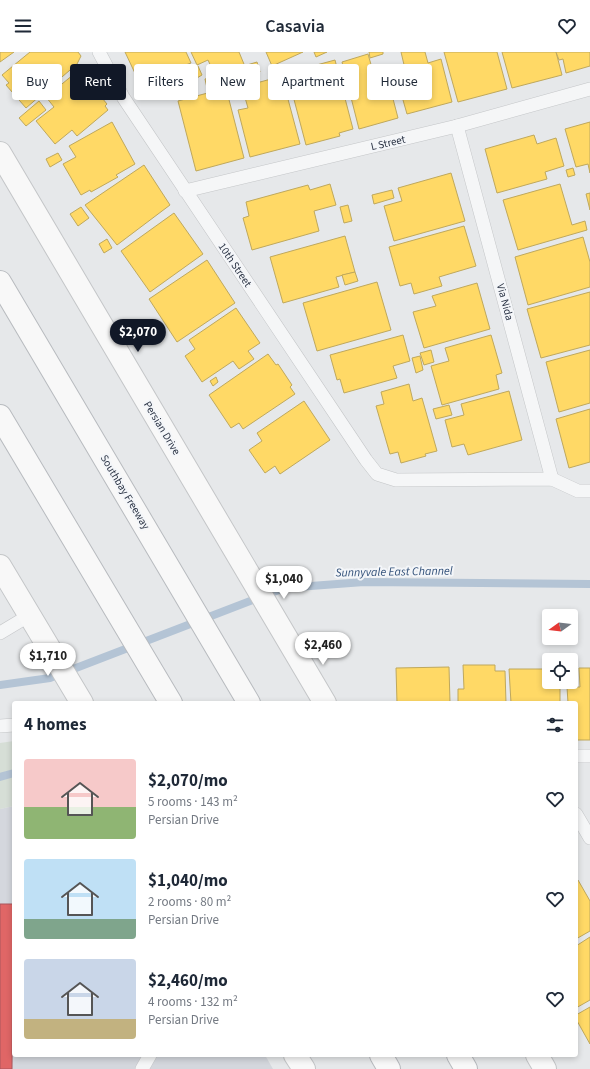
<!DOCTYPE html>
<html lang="en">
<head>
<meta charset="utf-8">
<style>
  :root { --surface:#fff; --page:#f2f2f3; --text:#1f2937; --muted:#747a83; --accent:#111827 }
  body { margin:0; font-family:"Source Sans 3",sans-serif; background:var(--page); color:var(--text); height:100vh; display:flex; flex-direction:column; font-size:15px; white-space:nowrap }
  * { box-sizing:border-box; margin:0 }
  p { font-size:13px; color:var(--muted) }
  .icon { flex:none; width:22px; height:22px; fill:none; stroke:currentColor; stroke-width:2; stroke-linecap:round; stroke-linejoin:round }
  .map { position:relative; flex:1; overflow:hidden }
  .details { position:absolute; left:12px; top:649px; width:566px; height:356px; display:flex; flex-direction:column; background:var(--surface); border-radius:4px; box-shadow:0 2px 6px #0003 }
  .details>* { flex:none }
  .top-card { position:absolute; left:12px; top:12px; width:566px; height:36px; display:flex; gap:8px }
  .needle { width:26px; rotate:255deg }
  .buttons { position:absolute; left:542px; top:557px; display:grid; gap:8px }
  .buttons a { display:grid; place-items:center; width:36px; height:36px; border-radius:4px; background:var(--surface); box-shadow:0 2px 6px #0003; font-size:20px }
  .price { position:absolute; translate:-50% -34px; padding:0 9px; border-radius:14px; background:#fff; color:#222; font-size:13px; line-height:26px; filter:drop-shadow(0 1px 2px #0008) }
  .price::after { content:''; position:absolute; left:50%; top:24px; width:12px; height:9px; margin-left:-6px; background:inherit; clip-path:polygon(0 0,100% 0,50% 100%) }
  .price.current { background:var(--accent); color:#fff }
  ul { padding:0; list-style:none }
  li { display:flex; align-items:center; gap:12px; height:100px; padding:0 12px }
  li span { display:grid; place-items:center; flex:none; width:112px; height:80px; border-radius:4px; color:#555 }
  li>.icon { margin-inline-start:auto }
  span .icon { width:48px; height:48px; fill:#fffc; stroke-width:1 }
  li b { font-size:17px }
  h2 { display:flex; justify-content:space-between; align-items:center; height:48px; padding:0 12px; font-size:17px }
  .pill { padding:0 14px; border-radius:4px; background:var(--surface); box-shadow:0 2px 6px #0003; font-size:14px; line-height:36px }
  .pill.current { background:var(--accent); color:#fff }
  header { display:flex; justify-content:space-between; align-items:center; height:52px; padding:0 12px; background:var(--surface); font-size:18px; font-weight:600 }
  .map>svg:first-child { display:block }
  .built { fill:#d4d7dd }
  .green { fill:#d6ded6 }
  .homes { fill:#ffd966; stroke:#bfa85c }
  .shops { fill:#e06666; stroke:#aa575c }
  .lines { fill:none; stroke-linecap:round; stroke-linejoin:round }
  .stream { stroke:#b4c4d5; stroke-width:8 }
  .lane-casing { stroke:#c4c6c8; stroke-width:14 }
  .secondary-casing { stroke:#c4c6c8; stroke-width:24 }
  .highway-casing { stroke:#b8bbbf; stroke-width:24 }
  .lane { stroke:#f5f6f7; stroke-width:13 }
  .secondary { stroke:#f8f8f8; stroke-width:22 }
  .highway { stroke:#f8f8f8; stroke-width:22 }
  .labels { text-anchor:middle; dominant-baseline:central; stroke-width:4; stroke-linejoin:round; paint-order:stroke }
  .street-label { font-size:11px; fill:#2b3445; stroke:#f4f6f9 }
  .water-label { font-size:12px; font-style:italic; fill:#34527a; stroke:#f4f6f9 }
</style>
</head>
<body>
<header><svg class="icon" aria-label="menu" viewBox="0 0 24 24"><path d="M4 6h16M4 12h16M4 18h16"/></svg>Casavia<svg class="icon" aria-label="heart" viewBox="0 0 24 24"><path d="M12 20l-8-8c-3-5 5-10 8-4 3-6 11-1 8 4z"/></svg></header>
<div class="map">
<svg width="590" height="1017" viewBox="0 0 590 1017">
  <rect width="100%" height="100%" fill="#e6e8ea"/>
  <path class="built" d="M14 754V1003H265L273 1017H0V757Z"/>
  <path class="green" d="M14 689V754L0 757V691Z"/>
  <g class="homes">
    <path d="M0 0H14L0 10Z"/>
    <path d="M30 0H78L81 4 77 12 26 56 6 33 9 31 2 23Z"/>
    <path d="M125 0H186L191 11 183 14 192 33 161 47 153 28 141 34Z"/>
    <path d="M191 0H239L246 17 218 30 208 8 197 13Z"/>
    <path d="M266 0H303L272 14Z"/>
    <path d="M314 0H327L316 5Z"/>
    <path d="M369 0H383V2L370 6Z"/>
    <path d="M401 0H425L428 11 441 7 452 50 407 62 395 20 405 17Z"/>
    <path d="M444 0H497L507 37 458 50Z"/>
    <path d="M502 0H556L562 23 512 36Z"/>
    <path d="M556 0H590V14L566 21 563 7 559 8Z"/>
    <path d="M368 2 374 23 386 20 398 66 359 77 342 10Z"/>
    <path d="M335 8 353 77 339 81 340 84 306 93 287 21Z"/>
    <path d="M257 10 260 20 250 23 247 13Z"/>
    <path d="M198 14 202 23 197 26 192 17Z"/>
    <path d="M79 18 107 52 105 54 108 58 77 84 72 78 55 92 36 69 54 55 46 45Z"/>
    <path d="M281 20 285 34 278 36 274 22Z"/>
    <path d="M213 25 215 34 207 36 205 27Z"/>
    <path d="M271 27 274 39 285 36 300 92 250 105 238 58 248 56 242 35Z"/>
    <path d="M226 36 244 106 196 119 178 49Z"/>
    <path d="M39 49 46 58 26 74 19 66Z"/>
    <path d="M112 70 135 112 116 123 118 125 91 140 90 138 81 143 63 112 76 105 69 94Z"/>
    <path d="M590 70V121L588 112 576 115 565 77Z"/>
    <path d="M534 83 537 92 556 86 564 114 545 120 547 127 497 141 485 97Z"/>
    <path d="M58 101 62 108 50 115 46 107Z"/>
    <path d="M144 113 170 153 117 193 85 153Z"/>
    <path d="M573 116 575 123 568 125 566 118Z"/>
    <path d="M451 121 465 169 394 189 384 154 402 149 398 136Z"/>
    <path d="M330 132 336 153 314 159 319 179 252 198 243 166 249 164 246 150 308 133 310 138Z"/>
    <path d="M560 132 572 173 585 169 587 178 518 198 503 148Z"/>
    <path d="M392 138 394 146 374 152 372 143Z"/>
    <path d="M590 141V158L586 142Z"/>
    <path d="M348 153 352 169 344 171 340 155Z"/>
    <path d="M81 155 89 166 78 174 70 162Z"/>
    <path d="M174 161 203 202 150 240 121 199Z"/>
    <path d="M464 174 476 214 439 225 442 234 414 242 411 231 400 234 389 195Z"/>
    <path d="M345 184 355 220 336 225 339 235 283 251 270 205Z"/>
    <path d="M583 185 590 210V235L528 253 515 205Z"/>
    <path d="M107 187 112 196 104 201 99 192Z"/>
    <path d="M207 208 235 251 177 290 149 247Z"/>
    <path d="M355 220 358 229 345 233 342 223Z"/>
    <path d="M377 230 391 278 317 299 303 251Z"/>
    <path d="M477 231 490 277 424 296 413 260 436 254 432 244Z"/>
    <path d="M590 240V293L541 306 527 257Z"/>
    <path d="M236 256 260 291 248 299 254 307 239 317 233 309 202 330 185 304 195 297 189 288Z"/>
    <path d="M403 283 410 309 393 314 397 326 344 341 340 327 337 328 330 303Z"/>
    <path d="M491 283 502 321 496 323 499 337 442 353 431 314 449 309 445 296Z"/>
    <path d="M431 298 434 310 424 313 420 301Z"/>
    <path d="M590 298V351L559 360 546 310Z"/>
    <path d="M268 302 276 313 278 312 292 333 290 335 295 342 243 377 239 371 231 376 209 343Z"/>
    <path d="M420 304 423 318 416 321 412 306Z"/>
    <path d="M216 325 218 330 213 334 210 329Z"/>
    <path d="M409 332 413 349 422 346 437 399 425 402 426 404 401 411 398 400 390 402 376 354 384 352 381 340Z"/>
    <path d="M509 339 522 388 468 403 464 392 452 395 445 368 464 363 461 352Z"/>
    <path d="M304 349 330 388 280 422 275 414 265 421 249 398 262 389 257 381Z"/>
    <path d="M449 353 452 363 436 367 433 357Z"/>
    <path d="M590 357V410L569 416 556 367Z"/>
    <path d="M463 613H495V619H505L506 651H458V637H464Z"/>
    <path d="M449 615 450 651H397L396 616Z"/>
    <path d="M579 616H590V688H576V651H568L567 635H580Z"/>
    <path d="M509 617H549V630H560V651H511Z"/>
    <path d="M578 828 590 849V879L576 887V829Z"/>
    <path d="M590 885V948L576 956V894Z"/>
    <path d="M590 955V992L576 967V963Z"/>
  </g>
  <path class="shops" d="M0 852H13L12 1017H0Z"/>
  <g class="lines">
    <g class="stream">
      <path d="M0 633 50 626 284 536 364 530 590 532"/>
      <path d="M0 725 14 721"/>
    </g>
    <g class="lane-casing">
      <g id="lane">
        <path d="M99 0 123 45 366 408 377 422 396 428 552 427 578 439H590"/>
        <path d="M457 74 552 427"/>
        <path d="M185 139 457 74 590 37"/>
        <path d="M0 581 30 563"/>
        <path d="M0 674 14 673"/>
        <path d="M576 704H590"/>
        <path d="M576 762 590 786"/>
        <path d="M142 1017 150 1003"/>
      </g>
    </g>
    <g class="secondary-casing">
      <g id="secondary">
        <path d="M0 101 325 651"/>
        <path d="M0 514 82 651"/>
        <path d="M295 1003 304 1017"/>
        <path d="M537 1003 545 1017"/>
      </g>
    </g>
    <g class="highway-casing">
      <g id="highway">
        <path d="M0 230 249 651"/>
        <path d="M0 364 171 651"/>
        <path d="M381 1003 389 1017"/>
        <path d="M458 1003 466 1017"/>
      </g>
    </g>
    <use href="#lane" class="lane"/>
    <use href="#secondary" class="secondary"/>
    <use href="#highway" class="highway"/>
  </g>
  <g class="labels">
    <g class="street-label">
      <text transform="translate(388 91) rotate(-13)">L Street</text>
      <text transform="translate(235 213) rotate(56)">10th Street</text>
      <text transform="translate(505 250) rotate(75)">Via Nida</text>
      <text transform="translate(162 376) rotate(59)">Persian Drive</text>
      <text transform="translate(125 440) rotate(59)">Southbay Freeway</text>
    </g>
    <g class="water-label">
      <text transform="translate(394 520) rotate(-1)">Sunnyvale East Channel</text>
    </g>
  </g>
</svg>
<div class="buttons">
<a><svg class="needle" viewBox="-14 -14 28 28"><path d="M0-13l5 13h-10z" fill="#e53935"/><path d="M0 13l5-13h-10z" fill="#747a83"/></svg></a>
<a><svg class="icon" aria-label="locate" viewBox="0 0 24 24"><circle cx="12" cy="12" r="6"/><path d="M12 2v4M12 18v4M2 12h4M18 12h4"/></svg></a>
</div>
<b class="price current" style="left:138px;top:301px">$2,070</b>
<b class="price" style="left:284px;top:548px">$1,040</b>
<b class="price" style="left:323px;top:614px">$2,460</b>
<b class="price" style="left:48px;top:625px">$1,710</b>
<div class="top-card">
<a class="pill">Buy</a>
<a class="pill current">Rent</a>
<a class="pill">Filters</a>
<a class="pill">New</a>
<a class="pill">Apartment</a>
<a class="pill">House</a>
</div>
<section class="details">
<h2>4 homes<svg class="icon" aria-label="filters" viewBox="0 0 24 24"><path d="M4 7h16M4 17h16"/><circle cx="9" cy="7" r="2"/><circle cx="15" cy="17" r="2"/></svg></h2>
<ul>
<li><span style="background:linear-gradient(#f6c9c9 60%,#8fb573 0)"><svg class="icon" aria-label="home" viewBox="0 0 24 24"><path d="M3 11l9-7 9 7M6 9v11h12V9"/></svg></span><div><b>$2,070/mo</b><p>5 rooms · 143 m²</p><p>Persian Drive</p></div><svg class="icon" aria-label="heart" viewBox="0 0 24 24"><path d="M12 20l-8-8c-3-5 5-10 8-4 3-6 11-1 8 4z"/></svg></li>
<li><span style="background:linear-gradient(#bfe0f5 75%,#7fa58c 0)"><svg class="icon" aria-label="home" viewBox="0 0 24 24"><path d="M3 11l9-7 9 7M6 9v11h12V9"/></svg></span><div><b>$1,040/mo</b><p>2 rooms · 80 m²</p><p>Persian Drive</p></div><svg class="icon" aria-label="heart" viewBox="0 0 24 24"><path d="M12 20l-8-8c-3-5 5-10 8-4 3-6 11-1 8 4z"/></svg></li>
<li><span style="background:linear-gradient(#c9d6e8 75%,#c2b280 0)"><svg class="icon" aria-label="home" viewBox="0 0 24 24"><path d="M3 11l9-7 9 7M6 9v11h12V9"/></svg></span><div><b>$2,460/mo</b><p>4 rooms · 132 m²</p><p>Persian Drive</p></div><svg class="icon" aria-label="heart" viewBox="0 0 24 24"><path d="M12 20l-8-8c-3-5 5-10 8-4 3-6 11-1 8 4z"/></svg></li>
</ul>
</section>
</div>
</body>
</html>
